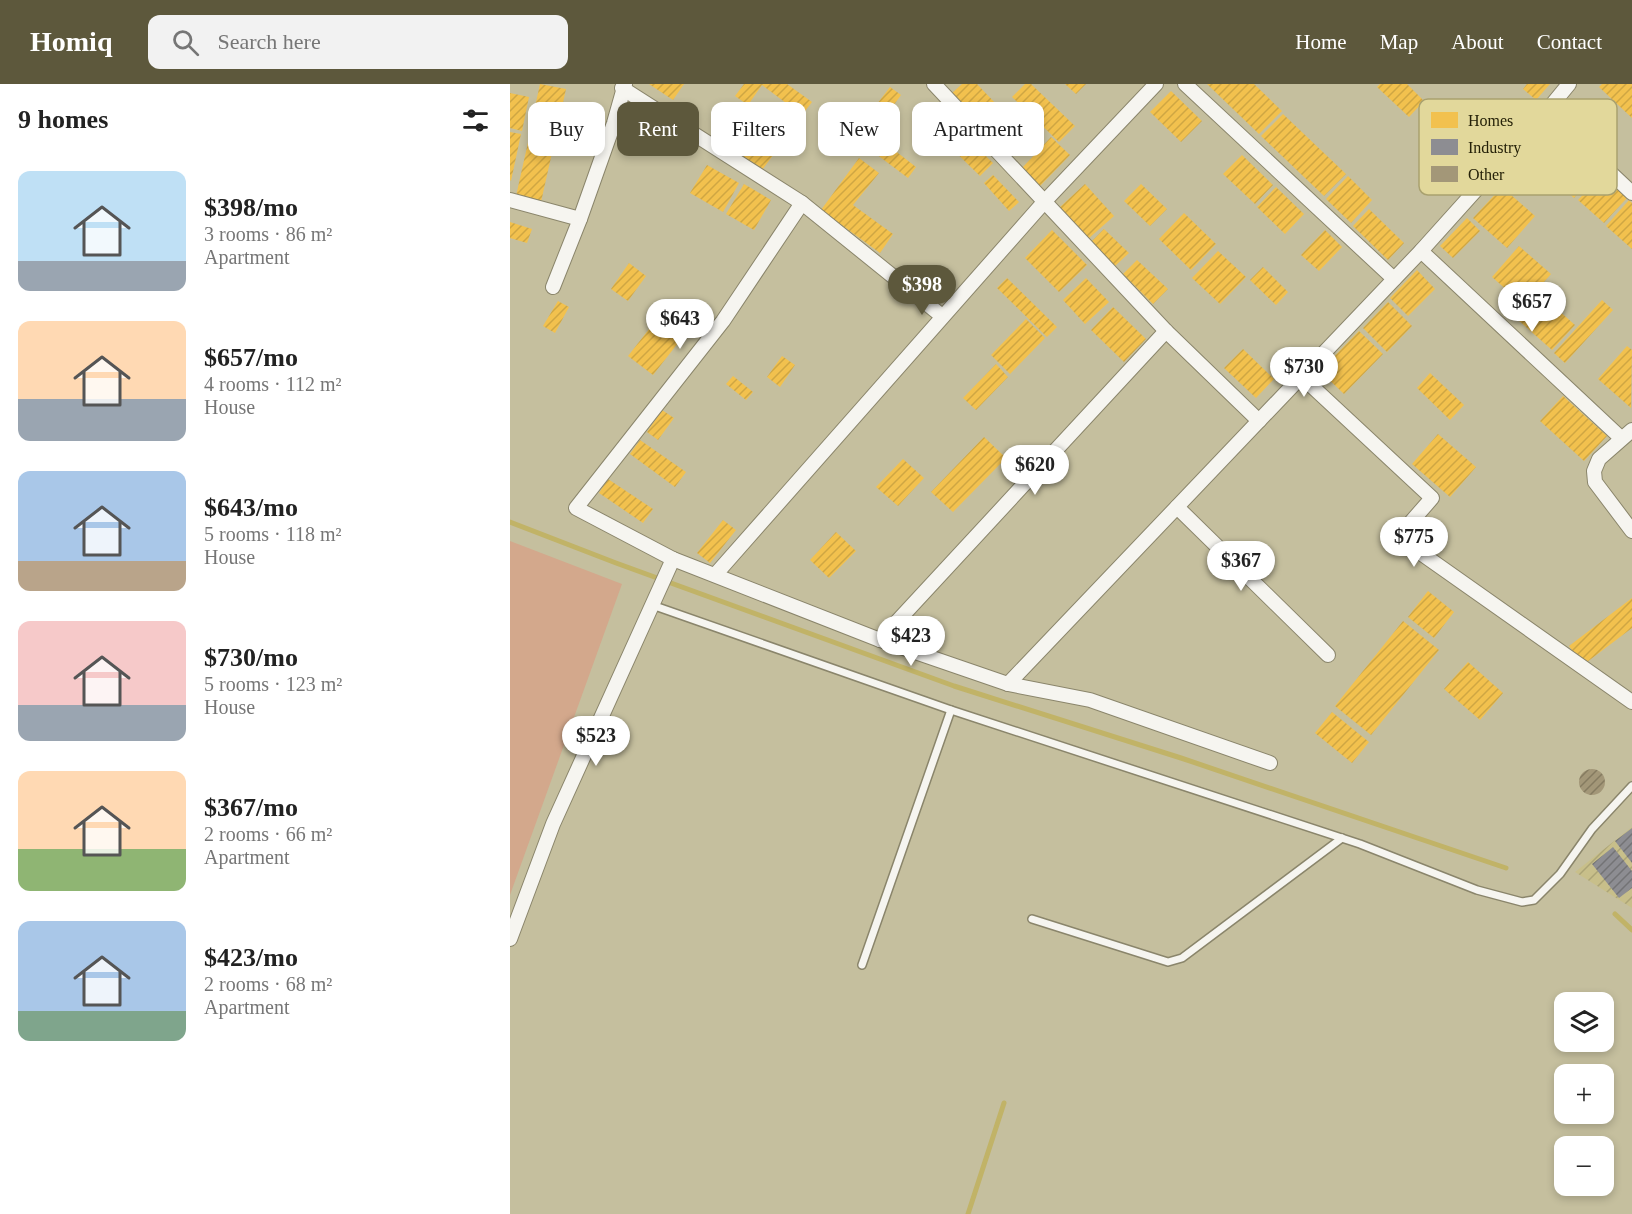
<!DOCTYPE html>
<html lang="en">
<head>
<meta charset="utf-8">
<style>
  :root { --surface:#fff; --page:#f2f2f2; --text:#222; --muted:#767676; --accent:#5d583c }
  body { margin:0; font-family:"Times New Roman",serif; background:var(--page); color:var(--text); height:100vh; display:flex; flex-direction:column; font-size:22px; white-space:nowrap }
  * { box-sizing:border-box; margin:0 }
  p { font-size:20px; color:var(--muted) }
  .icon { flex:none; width:33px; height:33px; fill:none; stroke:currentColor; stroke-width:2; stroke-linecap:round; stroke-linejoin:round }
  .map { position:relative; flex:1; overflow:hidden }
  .side { display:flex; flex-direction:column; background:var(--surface); width:510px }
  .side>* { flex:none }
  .banner { position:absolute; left:18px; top:18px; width:570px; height:54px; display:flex; gap:12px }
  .fabs { position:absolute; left:1044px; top:908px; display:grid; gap:12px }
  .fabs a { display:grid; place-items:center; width:60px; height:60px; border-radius:12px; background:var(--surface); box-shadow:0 3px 9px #0003; font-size:30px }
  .price { position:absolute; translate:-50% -51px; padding:0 14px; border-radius:21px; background:#fff; color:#222; font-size:20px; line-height:39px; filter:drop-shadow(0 2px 3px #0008) }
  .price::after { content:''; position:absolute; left:50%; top:36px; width:18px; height:14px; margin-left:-9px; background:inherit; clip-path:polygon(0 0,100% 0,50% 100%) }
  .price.selected { background:var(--accent); color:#fff }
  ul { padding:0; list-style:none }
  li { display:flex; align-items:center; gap:18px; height:150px; padding:0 18px }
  li span { display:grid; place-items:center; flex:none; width:168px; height:120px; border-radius:12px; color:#555 }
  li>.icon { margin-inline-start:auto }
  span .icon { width:72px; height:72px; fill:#fffc; stroke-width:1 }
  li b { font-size:26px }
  h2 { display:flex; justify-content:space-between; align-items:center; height:72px; padding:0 18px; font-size:26px }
  .chip { padding:0 21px; border-radius:12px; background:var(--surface); box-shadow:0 3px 9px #0003; font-size:21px; line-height:54px }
  .chip.selected { background:var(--accent); color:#fff }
  header { display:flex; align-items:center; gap:36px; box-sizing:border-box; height:84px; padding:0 30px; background:var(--accent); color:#fff }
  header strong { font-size:28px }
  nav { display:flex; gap:33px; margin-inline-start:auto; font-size:21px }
  .search { width:420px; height:54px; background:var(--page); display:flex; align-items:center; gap:15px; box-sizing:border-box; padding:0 21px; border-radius:12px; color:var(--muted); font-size:22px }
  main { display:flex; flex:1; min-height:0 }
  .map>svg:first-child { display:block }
  .industrial { fill:url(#industrial-furrows) }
  .grass { fill:#d3a88c }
  .homes { fill:url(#homes-hatch) }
  .industry { fill:url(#industry-hatch) }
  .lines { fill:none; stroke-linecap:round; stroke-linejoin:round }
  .stream { stroke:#c1b367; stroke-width:5 }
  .building { fill:url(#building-hatch) }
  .lane-casing { stroke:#8a856b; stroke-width:10 }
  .street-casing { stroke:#8a856b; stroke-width:16 }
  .lane { stroke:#f6f5f0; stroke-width:7 }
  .street { stroke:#f6f5f0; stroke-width:14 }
  .key { fill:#e2d89b; stroke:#a9a16f; stroke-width:1.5 }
  .key-label { font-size:16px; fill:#252108 }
</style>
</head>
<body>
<header>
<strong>Homiq</strong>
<div class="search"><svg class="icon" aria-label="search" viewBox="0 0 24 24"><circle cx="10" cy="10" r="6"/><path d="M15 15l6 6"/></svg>Search here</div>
<nav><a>Home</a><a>Map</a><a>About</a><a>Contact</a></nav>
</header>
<main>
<section class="side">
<h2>9 homes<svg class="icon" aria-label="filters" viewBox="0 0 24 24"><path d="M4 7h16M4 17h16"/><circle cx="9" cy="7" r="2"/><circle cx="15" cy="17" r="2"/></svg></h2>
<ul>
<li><span style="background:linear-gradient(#bfe0f5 75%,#9aa5b1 0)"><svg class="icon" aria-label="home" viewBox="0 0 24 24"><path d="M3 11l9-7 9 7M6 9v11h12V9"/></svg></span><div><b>$398/mo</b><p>3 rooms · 86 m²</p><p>Apartment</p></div></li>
<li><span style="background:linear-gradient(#ffd9b3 65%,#9aa5b1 0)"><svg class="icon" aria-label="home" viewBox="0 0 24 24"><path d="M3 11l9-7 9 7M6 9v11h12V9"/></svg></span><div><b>$657/mo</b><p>4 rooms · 112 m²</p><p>House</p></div></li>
<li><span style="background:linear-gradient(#a9c7e8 75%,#b9a48a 0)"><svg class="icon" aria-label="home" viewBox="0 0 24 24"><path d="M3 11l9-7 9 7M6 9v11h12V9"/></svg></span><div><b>$643/mo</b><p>5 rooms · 118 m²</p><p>House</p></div></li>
<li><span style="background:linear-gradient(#f6c9c9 70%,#9aa5b1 0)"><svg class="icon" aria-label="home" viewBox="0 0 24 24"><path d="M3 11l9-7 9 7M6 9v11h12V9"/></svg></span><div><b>$730/mo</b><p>5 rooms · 123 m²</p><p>House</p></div></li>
<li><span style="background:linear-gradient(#ffd9b3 65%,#8fb573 0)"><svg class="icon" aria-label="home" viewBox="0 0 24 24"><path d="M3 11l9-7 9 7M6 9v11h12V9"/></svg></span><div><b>$367/mo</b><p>2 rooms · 66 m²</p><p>Apartment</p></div></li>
<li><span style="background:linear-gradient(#a9c7e8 75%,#7fa58c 0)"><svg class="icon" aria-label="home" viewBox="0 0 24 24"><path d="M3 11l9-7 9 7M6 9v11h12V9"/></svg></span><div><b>$423/mo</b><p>2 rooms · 68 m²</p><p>Apartment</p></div></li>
</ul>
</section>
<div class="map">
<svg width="1122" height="1130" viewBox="0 0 1122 1130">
  <defs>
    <pattern id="industrial-furrows" width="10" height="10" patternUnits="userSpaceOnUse" patternTransform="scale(1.5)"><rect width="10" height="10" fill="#c8bf8a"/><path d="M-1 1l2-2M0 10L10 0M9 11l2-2" fill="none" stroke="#aca476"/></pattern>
    <pattern id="homes-hatch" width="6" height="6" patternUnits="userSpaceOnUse" patternTransform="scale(1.5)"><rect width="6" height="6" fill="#f2c14e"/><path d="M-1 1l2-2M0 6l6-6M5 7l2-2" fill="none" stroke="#cfa643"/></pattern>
    <pattern id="industry-hatch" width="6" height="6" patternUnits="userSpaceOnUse" patternTransform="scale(1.5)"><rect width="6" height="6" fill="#8d8d92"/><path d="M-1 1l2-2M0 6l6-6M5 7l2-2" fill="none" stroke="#737375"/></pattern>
    <pattern id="building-hatch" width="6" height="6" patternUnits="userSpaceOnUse" patternTransform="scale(1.5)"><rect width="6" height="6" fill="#a39778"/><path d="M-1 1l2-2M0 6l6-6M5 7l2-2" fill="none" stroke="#857b60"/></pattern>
  </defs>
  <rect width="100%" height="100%" fill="#c5bf9e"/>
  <path class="industrial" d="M1122 743V824L1065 788Z"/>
  <path class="grass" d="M0 457 112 500 0 811Z"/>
  <g class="homes">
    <path d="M30 0 56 5 45 56 19 50Z"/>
    <path d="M139 0H174L163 16Z"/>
    <path d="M234 0H277L302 18 292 31 252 1 238 21 225 12Z"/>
    <path d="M452 0H467L488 22 469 39 441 10Z"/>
    <path d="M515 0H521L565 42 549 58 502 13Z"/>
    <path d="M555 0H576L566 10Z"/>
    <path d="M697 0H744L772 27 749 50Z"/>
    <path d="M870 0H897L914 17 899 33 867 3Z"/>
    <path d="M1017 0H1040L1026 16 1013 5Z"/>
    <path d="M1092 0H1122V34L1089 3Z"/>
    <path d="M380 3 391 11 378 29 367 20Z"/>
    <path d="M661 7 692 37 671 58 640 28Z"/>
    <path d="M0 9 19 13 12 47 0 44Z"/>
    <path d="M494 21 518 47 496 68 471 41Z"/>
    <path d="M229 30 270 62 252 86 210 55Z"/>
    <path d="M773 30 836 90 814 112 751 52Z"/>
    <path d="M318 32 355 55 345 71 308 47Z"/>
    <path d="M443 40 483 79 470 92 430 53Z"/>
    <path d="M1042 46 1088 87 1064 114 1018 73Z"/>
    <path d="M0 48 11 50 1 97 0 96Z"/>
    <path d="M541 53 560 71 530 102 512 84Z"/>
    <path d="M19 54 44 60 31 118 6 112Z"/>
    <path d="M370 55 406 83 398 94 362 67Z"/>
    <path d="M732 71 763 101 745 120 713 90Z"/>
    <path d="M349 74 369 89 343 121 383 150 370 169 311 126Z"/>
    <path d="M197 81 229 99 213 128 180 109Z"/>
    <path d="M483 91 509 118 499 127 474 99Z"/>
    <path d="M1091 91 1117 114 1094 139 1068 116Z"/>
    <path d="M838 92 862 116 841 139 816 115Z"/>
    <path d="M234 100 261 116 244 146 216 130Z"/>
    <path d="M575 100 604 132 578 155 549 124Z"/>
    <path d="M631 100 657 125 640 142 614 117Z"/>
    <path d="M766 103 794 130 775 150 747 123Z"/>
    <path d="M992 103 1025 132 997 164 963 134Z"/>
    <path d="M1119 116 1122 119V165L1096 142Z"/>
    <path d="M859 125 894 159 878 176 843 142Z"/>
    <path d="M674 129 706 160 681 186 649 155Z"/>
    <path d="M957 134 970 147 943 174 930 162Z"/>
    <path d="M0 138 22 145 17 159 0 154Z"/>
    <path d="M594 145 619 169 605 182 581 158Z"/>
    <path d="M542 146 577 181 549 208 515 174Z"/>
    <path d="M815 146 832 163 809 187 791 171Z"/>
    <path d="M1009 162 1041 190 1014 221 982 193Z"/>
    <path d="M708 167 736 193 710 220 682 194Z"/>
    <path d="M627 176 658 205 643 220 613 190Z"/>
    <path d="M119 179 136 192 118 217 101 205Z"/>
    <path d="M753 183 778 208 766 221 740 196Z"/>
    <path d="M907 186 925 205 898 232 880 214Z"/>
    <path d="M497 194 547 243 537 253 487 204Z"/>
    <path d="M576 194 599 218 575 240 553 216Z"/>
    <path d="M1030 210 1065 241 1042 266 1007 235Z"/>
    <path d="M1092 216 1103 226 1055 279 1044 269Z"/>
    <path d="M48 217 59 223 45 249 33 242Z"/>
    <path d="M878 218 902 242 877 268 853 244Z"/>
    <path d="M603 223 636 255 614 278 581 246Z"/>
    <path d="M147 235 172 254 143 291 118 272Z"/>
    <path d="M516 235 535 254 500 290 481 271Z"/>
    <path d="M849 247 873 270 834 310 810 287Z"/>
    <path d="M1117 262 1122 266 1121 324 1088 295Z"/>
    <path d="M733 265 764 295 746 314 714 284Z"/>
    <path d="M272 272 285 281 270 303 257 293Z"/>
    <path d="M486 280 498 293 466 326 453 314Z"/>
    <path d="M920 289 954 321 940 336 907 304Z"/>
    <path d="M223 292 243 308 236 316 216 300Z"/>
    <path d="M1053 312 1097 352 1074 377 1030 337Z"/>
    <path d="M152 326 164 334 148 356 137 348Z"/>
    <path d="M928 350 966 383 940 413 902 380Z"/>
    <path d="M474 353 496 374 443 428 421 408Z"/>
    <path d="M130 356 176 388 165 403 120 370Z"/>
    <path d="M393 375 414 394 388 422 366 403Z"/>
    <path d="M98 395 143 425 133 439 89 409Z"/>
    <path d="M213 436 226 446 200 479 187 469Z"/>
    <path d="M326 448 346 467 319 494 300 476Z"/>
    <path d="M918 507 944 528 924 554 898 533Z"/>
    <path d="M1122 514V544L1073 581 1059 562Z"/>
    <path d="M893 537 929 566 861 651 825 622Z"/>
    <path d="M958 578 993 609 970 636 934 605Z"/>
    <path d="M822 628 859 658 842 679 805 649Z"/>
  </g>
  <g class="industry">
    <path d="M1122 744V779L1105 757Z"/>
    <path d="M1103 763 1122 787V804L1109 814 1082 780Z"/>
  </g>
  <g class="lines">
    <g class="stream">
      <path d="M0 438 106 479 444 602 671 674 996 784"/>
      <path d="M1105 830 1122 846"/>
      <path d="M458 1130 494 1019"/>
    </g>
  </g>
  <circle class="building" cx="1082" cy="698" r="13"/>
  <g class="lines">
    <g class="lane-casing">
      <g id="lane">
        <path d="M142 521 441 626 850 760 967 806 1012 818 1024 816 1050 790 1082 745 1122 702"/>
        <path d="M522 835 658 878 672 874 832 754"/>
        <path d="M352 881 441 626"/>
      </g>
    </g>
    <g class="street-casing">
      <g id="street">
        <path d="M424 0 656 247 749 337"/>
        <path d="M675 0 884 195"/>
        <path d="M112 4 292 119 432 232"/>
        <path d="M1036 28 1122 109"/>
        <path d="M0 116 70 135"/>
        <path d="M292 119 213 237 66 424 163 475 370 556 498 600 580 616 760 679"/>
        <path d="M911 167 1111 354"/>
        <path d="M43 203 70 135 104 39 115 0"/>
        <path d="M792 293 922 414 888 453 1122 618"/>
        <path d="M1122 346 1089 375 1084 387 1085 398 1122 447"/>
        <path d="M667 423 818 571"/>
        <path d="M205 491 535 117 646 0"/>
        <path d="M370 556 656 247"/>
        <path d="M498 600 911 167 1036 28 1059 0"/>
        <path d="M0 855 43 740 163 475"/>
      </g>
    </g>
    <use href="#lane" class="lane"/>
    <use href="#street" class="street"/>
  </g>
  <rect x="909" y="15" width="198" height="96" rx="9" class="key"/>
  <rect x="921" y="28" width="27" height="16" fill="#f2c14e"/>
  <rect x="921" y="55" width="27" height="16" fill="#8d8d92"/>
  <rect x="921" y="82" width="27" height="16" fill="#a39778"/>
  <g class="key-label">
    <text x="958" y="42">Homes</text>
    <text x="958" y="69">Industry</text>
    <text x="958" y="96">Other</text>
  </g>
</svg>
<div class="fabs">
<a><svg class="icon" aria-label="layers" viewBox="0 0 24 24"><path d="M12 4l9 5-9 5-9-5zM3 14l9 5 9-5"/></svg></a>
<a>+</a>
<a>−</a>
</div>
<b class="price selected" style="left:412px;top:232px">$398</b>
<b class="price" style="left:1022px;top:249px">$657</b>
<b class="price" style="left:170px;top:266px">$643</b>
<b class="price" style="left:794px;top:314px">$730</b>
<b class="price" style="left:525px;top:412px">$620</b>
<b class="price" style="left:904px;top:484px">$775</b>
<b class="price" style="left:731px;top:508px">$367</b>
<b class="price" style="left:401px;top:583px">$423</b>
<b class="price" style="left:86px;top:683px">$523</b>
<div class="banner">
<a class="chip">Buy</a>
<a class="chip selected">Rent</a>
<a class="chip">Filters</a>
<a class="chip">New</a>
<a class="chip">Apartment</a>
</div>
</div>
</main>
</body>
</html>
